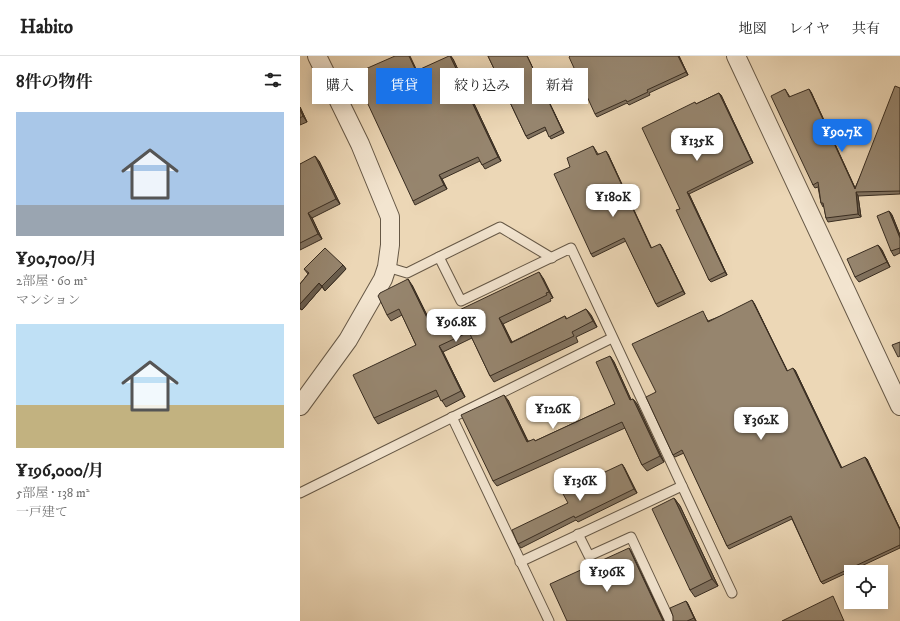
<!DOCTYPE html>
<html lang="ja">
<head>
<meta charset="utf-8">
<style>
  :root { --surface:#fff; --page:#f2f2f2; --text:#222; --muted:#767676; --line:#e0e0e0; --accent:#1a73e8 }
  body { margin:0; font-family:"IM FELL DW Pica","Noto Serif JP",serif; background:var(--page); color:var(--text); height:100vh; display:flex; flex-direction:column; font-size:15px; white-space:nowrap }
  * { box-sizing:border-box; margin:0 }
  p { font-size:13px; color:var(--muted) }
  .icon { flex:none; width:22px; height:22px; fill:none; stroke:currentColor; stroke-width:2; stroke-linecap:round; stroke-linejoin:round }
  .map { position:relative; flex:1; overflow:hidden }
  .drawer { display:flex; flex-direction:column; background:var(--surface); width:300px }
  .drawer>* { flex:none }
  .guide { position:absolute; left:12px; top:12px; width:380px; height:36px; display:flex; gap:8px }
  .controls { position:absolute; left:544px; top:509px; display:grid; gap:8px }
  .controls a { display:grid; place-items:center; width:44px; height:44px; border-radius:0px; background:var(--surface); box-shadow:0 2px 10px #0003; font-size:20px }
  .price { position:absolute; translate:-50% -34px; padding:0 9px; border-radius:8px; background:#fff; color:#222; font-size:13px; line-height:26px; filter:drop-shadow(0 1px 2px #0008) }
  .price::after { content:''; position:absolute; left:50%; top:24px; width:12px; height:9px; margin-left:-6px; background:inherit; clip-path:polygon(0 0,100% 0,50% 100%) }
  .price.active { background:var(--accent); color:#fff }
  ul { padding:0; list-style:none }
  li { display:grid; align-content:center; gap:8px; height:212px; padding:0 16px }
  li span { display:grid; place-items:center; height:124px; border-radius:0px; color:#555 }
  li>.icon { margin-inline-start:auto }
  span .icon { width:72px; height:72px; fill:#fffc; stroke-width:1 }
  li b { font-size:17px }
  h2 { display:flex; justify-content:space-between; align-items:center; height:48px; padding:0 16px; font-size:17px }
  .tag { padding:0 14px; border-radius:0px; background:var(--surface); box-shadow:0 2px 10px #0003; font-size:14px; line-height:36px }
  .tag.active { background:var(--accent); color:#fff }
  header { display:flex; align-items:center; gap:24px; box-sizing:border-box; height:56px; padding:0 20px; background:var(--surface); border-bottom:1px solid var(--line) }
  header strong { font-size:19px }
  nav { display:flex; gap:22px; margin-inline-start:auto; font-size:14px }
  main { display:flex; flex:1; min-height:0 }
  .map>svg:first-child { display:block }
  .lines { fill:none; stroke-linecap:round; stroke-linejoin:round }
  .service-casing { stroke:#665846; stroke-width:11 }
  .minor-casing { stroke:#665846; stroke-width:20 }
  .service { stroke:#f3e5d0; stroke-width:9 }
  .minor { stroke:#f3e5d0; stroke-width:18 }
  .wall { fill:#81725f; stroke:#392d21 }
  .shaded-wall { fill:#695d4d; stroke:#392d21 }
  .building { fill:#96856e; stroke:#392d21 }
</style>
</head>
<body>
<header>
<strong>Habito</strong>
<nav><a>地図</a><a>レイヤ</a><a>共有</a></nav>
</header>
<main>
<section class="drawer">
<h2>8件の物件<svg class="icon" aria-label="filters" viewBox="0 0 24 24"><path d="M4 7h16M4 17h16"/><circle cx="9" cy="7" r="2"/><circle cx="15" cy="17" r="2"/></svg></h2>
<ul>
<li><span style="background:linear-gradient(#a9c7e8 75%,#9aa5b1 0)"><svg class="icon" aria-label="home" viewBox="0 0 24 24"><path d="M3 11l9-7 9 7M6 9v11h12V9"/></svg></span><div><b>¥90,700/月</b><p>2部屋 · 60 m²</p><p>マンション</p></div></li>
<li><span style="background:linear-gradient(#bfe0f5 65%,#c2b280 0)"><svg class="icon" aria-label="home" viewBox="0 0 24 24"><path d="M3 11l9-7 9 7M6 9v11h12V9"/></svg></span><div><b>¥196,000/月</b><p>5部屋 · 138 m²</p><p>一戸建て</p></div></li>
</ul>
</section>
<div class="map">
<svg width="600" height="565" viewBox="0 0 600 565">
  <rect width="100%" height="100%" fill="#ecd7b6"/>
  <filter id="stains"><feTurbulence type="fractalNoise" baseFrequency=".005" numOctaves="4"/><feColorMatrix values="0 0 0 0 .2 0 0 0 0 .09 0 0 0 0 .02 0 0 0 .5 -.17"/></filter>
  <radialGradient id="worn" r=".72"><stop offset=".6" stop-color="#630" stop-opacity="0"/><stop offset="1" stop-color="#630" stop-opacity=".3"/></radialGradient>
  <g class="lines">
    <g class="service-casing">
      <g id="service">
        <path d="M139 201 200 171 252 202"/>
        <path d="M87 211 107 217 139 201 161 245 271 192 432 537"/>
        <path d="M152 361 249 565"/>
        <path d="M0 437 312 282"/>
        <path d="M278 478 289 500 331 481 370 565"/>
        <path d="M220 506 382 430"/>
      </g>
    </g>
    <g class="minor-casing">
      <g id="minor">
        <path d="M436 0 600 350"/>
        <path d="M0 350 48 284 83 223 87 211 90 189V161L60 88 17 0"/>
      </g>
    </g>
    <use href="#service" class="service"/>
    <use href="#minor" class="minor"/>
  </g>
  <g class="wall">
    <path d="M151 0 153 3 201 105 185 113 180 105 142 123 147 133 115 149 113 145 117 15Z"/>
    <path d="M188 0H227L264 77 251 83 246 74 228 83 226 80Z"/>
    <path d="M379 0 388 19 349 37 350 39 329 49 327 47 297 61 295 58Z"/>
    <path d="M600 32V138L558 140 561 161 528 166 526 162 524 150 523 151 521 147 518 131 515 132 513 129 485 33 490 41 511 36 555 132Z"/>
    <path d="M419 37 421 39 453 107 389 138 427 219 411 226 409 224 380 153 396 48Z"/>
    <path d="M0 51 7 66 0 69Z"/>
    <path d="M293 90 298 98H308L351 192 362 191 385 238 358 251 356 248 326 185 293 201 291 198 270 111Z"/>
    <path d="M19 105 40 148 12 162 22 183 0 194V108Z"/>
    <path d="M589 155 592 159 600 179V197L594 200 591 195Z"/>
    <path d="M578 189 582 194 590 211 559 226 555 221Z"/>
    <path d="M43 209 46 213 25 235 22 231 2 254 0 253V228L8 218 4 213Z"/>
    <path d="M243 222 253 242 250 243 251 245 203 268 212 286 265 260 267 263 286 253 291 259 297 271 276 281 278 286 194 326 190 320 172 282 143 296 165 341 146 351 139 340 78 368 74 362 116 289 102 259 91 265 87 259 112 229 131 267Z"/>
    <path d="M454 247 487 315 495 314 542 412 567 403 600 473V492L523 528 521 526 492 463 429 493 427 490 384 397 375 401 373 399 356 336 404 258 408 265Z"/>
    <path d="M310 300 314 306 331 344 333 343 337 348 364 406 347 415 342 409 325 372 197 430 193 425 208 344 228 385H235L315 348Z"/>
    <path d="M324 411 337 437 278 466 276 464 221 492 218 488 268 447Z"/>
    <path d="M374 442 380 450 418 530 395 541 390 534Z"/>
    <path d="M386 545 388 548 396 565H373Z"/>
  </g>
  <g class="shaded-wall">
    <path d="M109 0H110L119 19 116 15Z"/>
    <path d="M150 0 153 3 201 105 198 101Z"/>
    <path d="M227 0 264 77 262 74Z"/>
    <path d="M378 0H379L388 19 386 16Z"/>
    <path d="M509 33 511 36 557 136 555 133Z"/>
    <path d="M419 37 421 39 453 107 451 104Z"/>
    <path d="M0 51 7 66 3 60 0 54Z"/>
    <path d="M306 95 308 98 353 195 351 192Z"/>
    <path d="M15 100 19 105 40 148 36 143Z"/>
    <path d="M139 119 142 123 147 133 144 129Z"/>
    <path d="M387 136 389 138 427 219 425 216Z"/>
    <path d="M556 136 558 140 561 161 558 158Z"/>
    <path d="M589 155 592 159 600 179V182Z"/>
    <path d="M8 157 12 162 22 183 18 178Z"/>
    <path d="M360 188 362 191 385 238 383 235Z"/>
    <path d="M578 189 582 194 590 211 587 206Z"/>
    <path d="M43 209 46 213 25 235 22 230Z"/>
    <path d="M239 216 243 222 253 242 249 236Z"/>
    <path d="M108 223 112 229 134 274 130 268Z"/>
    <path d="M19 227 22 231 2 254 0 252V248Z"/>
    <path d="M452 244 454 247 489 318 487 315Z"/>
    <path d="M286 253 291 259 297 271 293 265Z"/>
    <path d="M199 262 203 268 215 293 211 287Z"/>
    <path d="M139 290 143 296 165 341 161 335Z"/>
    <path d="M310 300 314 306 334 350 330 344Z"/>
    <path d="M493 312 495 314 543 415 541 412Z"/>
    <path d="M204 339 208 344 231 392 227 386Z"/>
    <path d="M333 343 337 348 364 406 360 400Z"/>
    <path d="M565 401 567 403 600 473V474Z"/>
    <path d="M322 408 324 411 337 437 334 433Z"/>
    <path d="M374 442 380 450 418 530 412 523Z"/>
    <path d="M329 492 331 495 364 565H363Z"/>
    <path d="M386 545 388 548 396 565 394 562Z"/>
  </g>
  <g class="building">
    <path d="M95 0H109L116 15 149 0H150L198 101 182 109 178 101 139 119 144 129 113 145 54 18Z"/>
    <path d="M188 0H227L262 74 249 81 245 71 226 80Z"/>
    <path d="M270 0H378L386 16 347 34 348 36 327 46 326 44 295 58 269 1Z"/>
    <path d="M595 30 600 32V135L556 136 558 158 526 162 523 147H521L518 126 513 129 471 40 485 33 489 41 509 33 555 133Z"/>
    <path d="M419 37 451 104 387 136 425 216 409 224 376 154 380 153 342 72 395 46 396 48Z"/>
    <path d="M0 54 3 60 0 62Z"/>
    <path d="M293 90 297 99 306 95 351 192 360 188 383 235 356 248 324 182 291 198 254 118 270 111 267 102Z"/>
    <path d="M15 100 36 143 8 157 18 178 0 187V108Z"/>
    <path d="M589 155 600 182V192L591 195 577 160Z"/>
    <path d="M578 189 587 206 555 221 547 203Z"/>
    <path d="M25 192 43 209 22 230 19 227 0 248V228L9 217 4 213Z"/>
    <path d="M239 216 249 236 246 237 247 239 199 262 211 287 265 260 266 263 286 253 293 265 272 276 274 280 190 320 169 276 139 290 161 335 141 345 136 334 74 362 53 319 116 289 99 253 87 259 78 240 80 237 108 223 130 268Z"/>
    <path d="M452 244 487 315 493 312 541 412 565 401 600 474V489L521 526 491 460 427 490 382 394 373 399 346 341 356 336 332 288 403 255 408 266Z"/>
    <path d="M600 286V300L598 301 592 289Z"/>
    <path d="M310 300 330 344 333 343 360 400 342 409 322 366 193 425 161 359 204 339 227 386 234 383 235 385 315 348 296 306Z"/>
    <path d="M322 408 334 433 275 462 274 460 218 488 212 474 268 447 262 436Z"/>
    <path d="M374 442 412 523 390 534 352 453Z"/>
    <path d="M329 492 363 565H267L250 528Z"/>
    <path d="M533 540 544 565H482Z"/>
    <path d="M386 545 394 562 387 565H373V560L370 552Z"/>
  </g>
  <rect width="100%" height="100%" filter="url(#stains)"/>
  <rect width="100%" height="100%" fill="url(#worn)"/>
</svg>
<div class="controls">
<a><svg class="icon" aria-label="locate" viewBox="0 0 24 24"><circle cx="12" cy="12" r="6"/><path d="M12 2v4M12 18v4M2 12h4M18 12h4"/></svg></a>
</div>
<b class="price active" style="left:542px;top:97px">¥90.7K</b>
<b class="price" style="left:397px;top:106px">¥135K</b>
<b class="price" style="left:313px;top:162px">¥180K</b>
<b class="price" style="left:156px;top:287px">¥96.8K</b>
<b class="price" style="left:253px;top:374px">¥126K</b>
<b class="price" style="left:461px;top:385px">¥362K</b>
<b class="price" style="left:280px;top:446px">¥136K</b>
<b class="price" style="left:307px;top:537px">¥196K</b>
<div class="guide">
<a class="tag">購入</a>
<a class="tag active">賃貸</a>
<a class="tag">絞り込み</a>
<a class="tag">新着</a>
</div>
</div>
</main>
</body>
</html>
